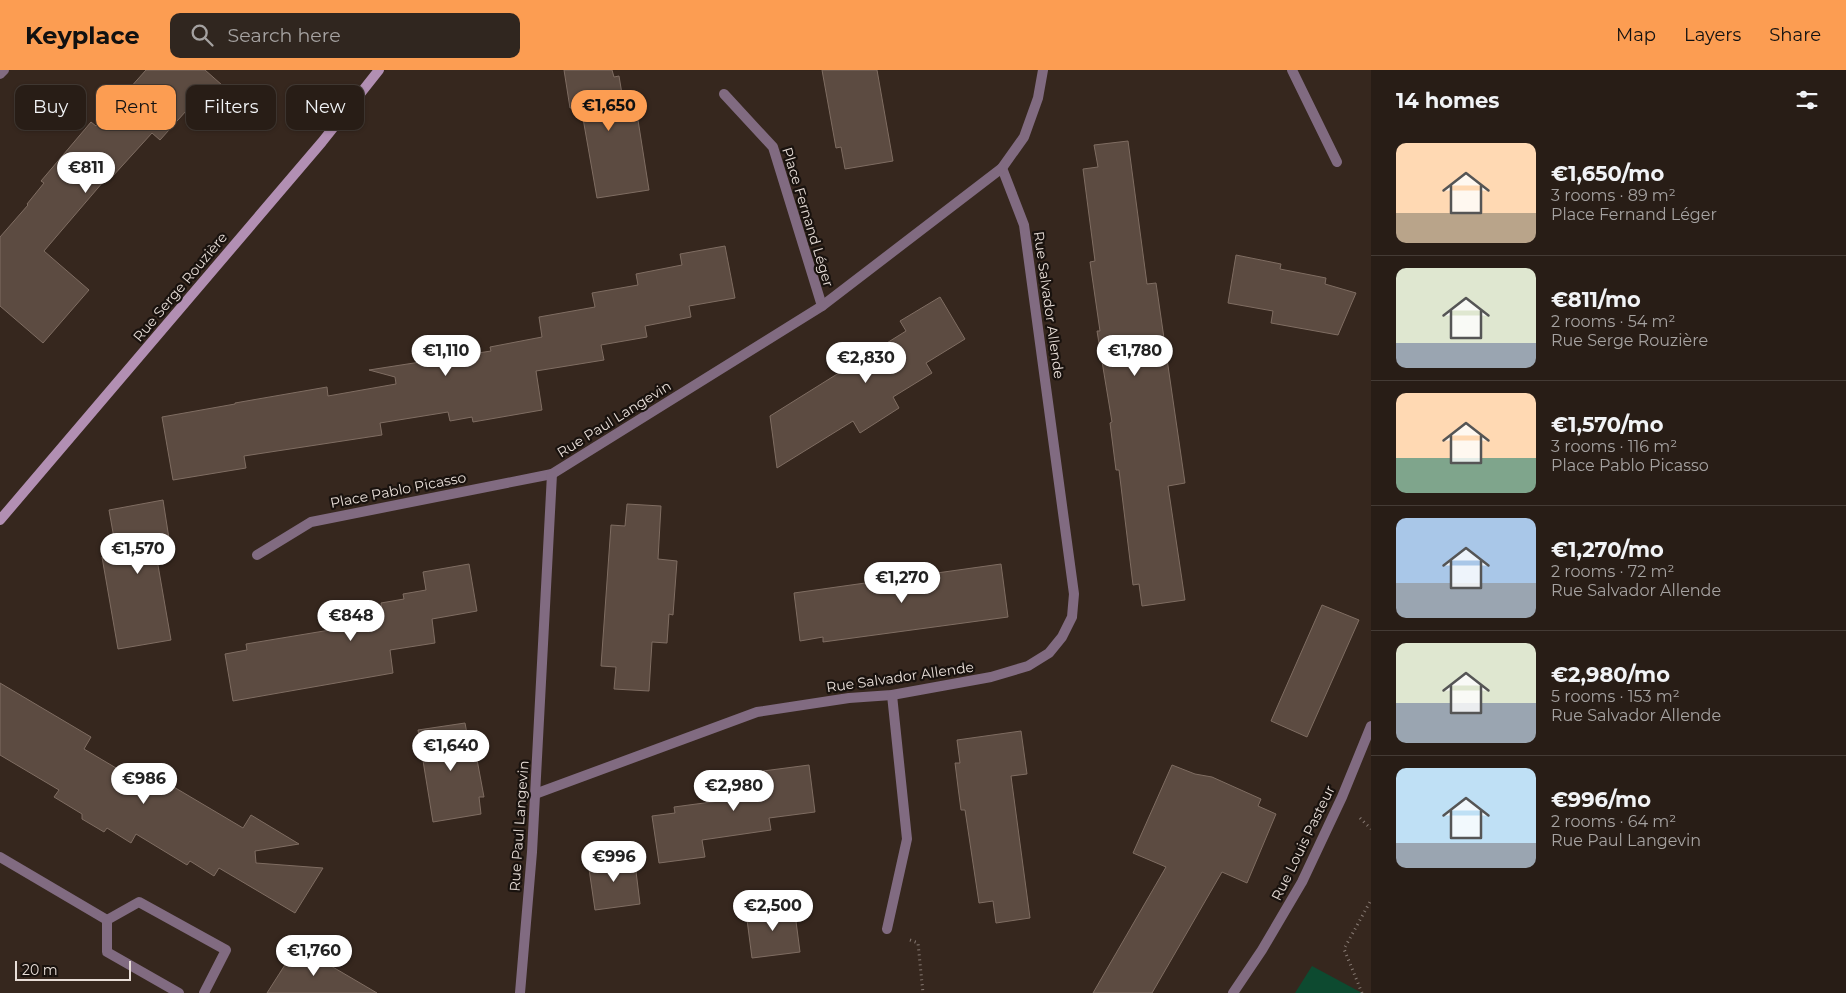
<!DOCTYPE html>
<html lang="en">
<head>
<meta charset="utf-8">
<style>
  :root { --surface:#281d16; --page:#30261f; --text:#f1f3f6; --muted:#a5a2a1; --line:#443b35; --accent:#fc9d52 }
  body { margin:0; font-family:Montserrat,sans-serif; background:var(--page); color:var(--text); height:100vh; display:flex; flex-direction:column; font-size:19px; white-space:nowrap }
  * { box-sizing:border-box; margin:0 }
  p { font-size:16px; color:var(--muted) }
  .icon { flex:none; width:28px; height:28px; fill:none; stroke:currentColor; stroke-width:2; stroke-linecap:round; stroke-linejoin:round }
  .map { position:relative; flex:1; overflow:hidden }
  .panel { display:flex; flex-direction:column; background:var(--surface); width:475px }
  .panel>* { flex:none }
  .guide { position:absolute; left:15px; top:15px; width:475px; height:45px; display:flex; gap:10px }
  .scale { position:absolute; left:15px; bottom:12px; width:116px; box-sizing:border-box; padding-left:5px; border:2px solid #e8ded8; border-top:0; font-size:14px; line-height:18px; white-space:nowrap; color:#e8ded8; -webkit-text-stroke:4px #19120e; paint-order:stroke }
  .price { position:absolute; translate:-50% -42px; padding:0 11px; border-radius:18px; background:#fff; color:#222; font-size:16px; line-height:32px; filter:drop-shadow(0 1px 2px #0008) }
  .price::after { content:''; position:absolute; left:50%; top:30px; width:15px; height:11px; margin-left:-8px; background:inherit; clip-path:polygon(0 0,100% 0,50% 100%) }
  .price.current { background:var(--accent); color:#111 }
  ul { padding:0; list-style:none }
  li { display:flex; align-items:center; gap:15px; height:125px; padding:0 25px }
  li+li { border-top:1px solid var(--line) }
  li span { display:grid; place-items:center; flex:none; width:140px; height:100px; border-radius:10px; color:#555 }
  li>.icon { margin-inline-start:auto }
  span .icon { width:60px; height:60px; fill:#fffc; stroke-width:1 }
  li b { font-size:21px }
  h2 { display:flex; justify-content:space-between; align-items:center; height:60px; padding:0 25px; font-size:21px }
  .tag { padding:0 18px; border-radius:10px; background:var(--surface); box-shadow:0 1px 4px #0004,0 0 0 1px var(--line); font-size:18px; line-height:45px }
  .tag.current { background:var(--accent); color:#111 }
  header { display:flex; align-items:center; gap:30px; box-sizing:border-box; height:70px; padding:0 25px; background:var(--accent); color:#111 }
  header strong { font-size:24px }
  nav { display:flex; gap:28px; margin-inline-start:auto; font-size:18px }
  .search { width:350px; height:45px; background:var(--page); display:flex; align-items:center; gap:12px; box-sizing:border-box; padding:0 18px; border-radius:10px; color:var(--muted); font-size:19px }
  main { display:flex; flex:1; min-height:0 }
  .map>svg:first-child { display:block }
  .green { fill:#0d4a30 }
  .building { fill:#5c4b41; stroke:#7f6d62 }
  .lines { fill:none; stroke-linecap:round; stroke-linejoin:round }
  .path { stroke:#887b74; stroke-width:3; stroke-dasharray:1 4; stroke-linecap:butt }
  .street { stroke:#816b81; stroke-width:10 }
  .secondary { stroke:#b28fb3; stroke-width:10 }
  .labels { text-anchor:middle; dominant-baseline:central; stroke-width:4.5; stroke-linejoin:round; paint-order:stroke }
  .street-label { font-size:14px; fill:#e8ded8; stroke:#19120e }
</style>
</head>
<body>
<header>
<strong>Keyplace</strong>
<div class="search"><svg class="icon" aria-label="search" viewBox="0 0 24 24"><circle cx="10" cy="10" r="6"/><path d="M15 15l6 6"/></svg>Search here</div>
<nav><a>Map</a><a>Layers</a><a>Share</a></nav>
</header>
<main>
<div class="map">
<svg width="1371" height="923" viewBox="0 0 1371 923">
  <rect width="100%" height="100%" fill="#36271e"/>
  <path class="green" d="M1312 896 1362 923H1295Z"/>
  <g class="building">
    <path d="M146 0H205L222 15 202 37 195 31 160 70 152 63 112 107 109 105 44 181 89 220 43 273 0 236V167L28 135 27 134 44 113 41 111 91 52 96 56Z"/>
    <path d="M564 0H612L614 7 619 6 623 30 629 29 633 51 638 50 649 120 597 128 581 37 570 38Z"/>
    <path d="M822 0H877L893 91 845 99 841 77 836 78Z"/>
    <path d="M1128 71 1147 214 1156 213 1185 413 1168 416 1185 530 1142 536 1139 514 1133 515 1119 400H1116L1110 353 1112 352 1097 261H1100L1090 192 1095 191 1083 99 1098 97 1094 75Z"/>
    <path d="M725 176 735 228 689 236 691 247 645 256 647 267 601 275 604 290 536 301 542 340 473 352 472 347 450 351 448 342 380 353 382 365 244 386 246 398 173 410 162 347 235 334V333L327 317 328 326 396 314 395 307 369 300 491 281 490 277 542 267 539 247 595 237 592 223 638 215 636 204 682 195 680 184Z"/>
    <path d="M1236 185 1281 194 1280 199 1326 208 1325 214 1356 223 1338 265 1271 253 1273 241 1228 233Z"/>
    <path d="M940 227 965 269 926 293 932 303 893 327 899 338 860 363 853 351 777 398 770 346 906 261 900 251Z"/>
    <path d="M163 430 170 475 155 478 171 570 118 579 102 487 117 485 109 440Z"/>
    <path d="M627 434 661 436 658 489 677 491 673 545 669 544 667 573 652 572 649 621 614 619 616 597 601 596 611 455 625 456Z"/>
    <path d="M469 494 477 541 432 549 435 573 390 580 393 603 233 631 225 584 247 580 246 574 384 551 381 533 404 529 403 524 426 520 423 502Z"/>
    <path d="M1001 494 1008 547 823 572V567L800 571 794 523Z"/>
    <path d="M1322 535 1359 550 1307 667 1271 651Z"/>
    <path d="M0 613 91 667 84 679 160 724 167 713 243 758 251 745 299 774 255 781 256 793 323 798 295 843 219 798 214 806 190 791 187 795 136 764 131 773 107 758 104 762 82 749V744L54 727 59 720 0 685Z"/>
    <path d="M465 653 468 669 473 668 484 727H479L481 744 433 752 418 660Z"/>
    <path d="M1021 661 1027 704 1011 706 1030 848 996 853 993 831 979 833 965 740H961L958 717 955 693H960L957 670Z"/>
    <path d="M809 695 815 742 769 748 771 760 702 770 705 787 659 793 652 746 675 743 674 737 719 731 717 714 764 708 763 701Z"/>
    <path d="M1172 695 1195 704 1212 707 1261 729 1258 736 1276 744 1247 813 1222 802 1152 923H1093L1166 797 1133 783Z"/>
    <path d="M634 785 640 834 595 840 588 792Z"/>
    <path d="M794 836 800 882 752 888 746 842Z"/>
    <path d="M297 876 377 923H267Z"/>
  </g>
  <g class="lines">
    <g class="path">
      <path d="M1360 748 1371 759"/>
      <path d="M910 870 918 873 923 923"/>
      <path d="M1362 923 1344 879 1371 830"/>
    </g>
    <g class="street">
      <path d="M1292 0 1337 92"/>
      <path d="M0 4 4 0"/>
      <path d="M724 24 773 77 822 236"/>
      <path d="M257 485 311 452 552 404"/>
      <path d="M535 724 757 642 849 628 892 625 991 607 1028 596 1049 583 1062 567 1072 547 1074 524 1024 155 1002 98"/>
      <path d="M0 787 107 850"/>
      <path d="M107 850 139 832 226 880 204 923"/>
      <path d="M107 850V882L179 923"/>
      <path d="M887 859 907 769 892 625"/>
      <path d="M520 923 532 782 552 404 822 236 1002 98 1024 67 1038 28 1043 0"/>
      <path d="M1233 923 1262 880 1302 812 1342 727 1371 656"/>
    </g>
    <path class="secondary" d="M0 450 322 72 379 0"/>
  </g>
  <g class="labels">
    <g class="street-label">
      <text transform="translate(808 147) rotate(73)">Place Fernand Léger</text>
      <text transform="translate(180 217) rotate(-50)">Rue Serge Rouzière</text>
      <text transform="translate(1049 235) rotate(82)">Rue Salvador Allende</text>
      <text transform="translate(614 349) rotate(-32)">Rue Paul Langevin</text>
      <text transform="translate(398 420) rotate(-11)">Place Pablo Picasso</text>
      <text transform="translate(900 607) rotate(-8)">Rue Salvador Allende</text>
      <text transform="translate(519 756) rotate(-86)">Rue Paul Langevin</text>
      <text transform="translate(1303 773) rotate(-64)">Rue Louis Pasteur</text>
    </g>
  </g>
</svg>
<div class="scale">20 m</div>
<b class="price current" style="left:609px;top:62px">€1,650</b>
<b class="price" style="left:86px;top:124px">€811</b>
<b class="price" style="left:446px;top:307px">€1,110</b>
<b class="price" style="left:1135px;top:307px">€1,780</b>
<b class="price" style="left:866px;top:314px">€2,830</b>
<b class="price" style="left:138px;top:505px">€1,570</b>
<b class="price" style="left:902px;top:534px">€1,270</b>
<b class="price" style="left:351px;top:572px">€848</b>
<b class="price" style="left:451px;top:702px">€1,640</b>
<b class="price" style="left:144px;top:735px">€986</b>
<b class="price" style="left:734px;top:742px">€2,980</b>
<b class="price" style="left:614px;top:813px">€996</b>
<b class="price" style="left:773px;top:862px">€2,500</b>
<b class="price" style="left:314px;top:907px">€1,760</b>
<div class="guide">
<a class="tag">Buy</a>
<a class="tag current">Rent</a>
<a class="tag">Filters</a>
<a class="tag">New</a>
</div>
</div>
<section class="panel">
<h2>14 homes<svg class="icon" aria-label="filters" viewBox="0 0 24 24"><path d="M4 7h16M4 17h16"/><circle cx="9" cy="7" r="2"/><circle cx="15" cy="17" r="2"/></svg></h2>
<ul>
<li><span style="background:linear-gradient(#ffd9b3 70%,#b9a48a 0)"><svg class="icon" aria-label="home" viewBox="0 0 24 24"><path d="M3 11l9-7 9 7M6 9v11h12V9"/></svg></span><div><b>€1,650/mo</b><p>3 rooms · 89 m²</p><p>Place Fernand Léger</p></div></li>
<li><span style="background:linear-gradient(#dfe7d0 75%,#9aa5b1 0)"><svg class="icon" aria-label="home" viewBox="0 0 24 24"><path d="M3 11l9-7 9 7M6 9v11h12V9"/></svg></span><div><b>€811/mo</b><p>2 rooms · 54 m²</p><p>Rue Serge Rouzière</p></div></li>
<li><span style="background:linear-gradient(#ffd9b3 65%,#7fa58c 0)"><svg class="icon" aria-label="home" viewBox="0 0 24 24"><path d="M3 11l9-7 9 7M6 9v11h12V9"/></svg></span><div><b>€1,570/mo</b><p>3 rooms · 116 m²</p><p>Place Pablo Picasso</p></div></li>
<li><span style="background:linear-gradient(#a9c7e8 65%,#9aa5b1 0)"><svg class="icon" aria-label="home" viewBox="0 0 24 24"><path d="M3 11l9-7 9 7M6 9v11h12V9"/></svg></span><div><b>€1,270/mo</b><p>2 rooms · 72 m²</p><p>Rue Salvador Allende</p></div></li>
<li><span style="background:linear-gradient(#dfe7d0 60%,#9aa5b1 0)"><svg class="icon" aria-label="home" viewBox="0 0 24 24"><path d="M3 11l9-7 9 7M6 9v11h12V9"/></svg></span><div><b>€2,980/mo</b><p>5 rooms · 153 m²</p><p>Rue Salvador Allende</p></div></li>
<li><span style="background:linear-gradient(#bfe0f5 75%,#9aa5b1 0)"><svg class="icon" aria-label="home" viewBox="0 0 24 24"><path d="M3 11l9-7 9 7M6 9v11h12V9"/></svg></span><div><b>€996/mo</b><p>2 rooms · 64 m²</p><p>Rue Paul Langevin</p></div></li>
</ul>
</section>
</main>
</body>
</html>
